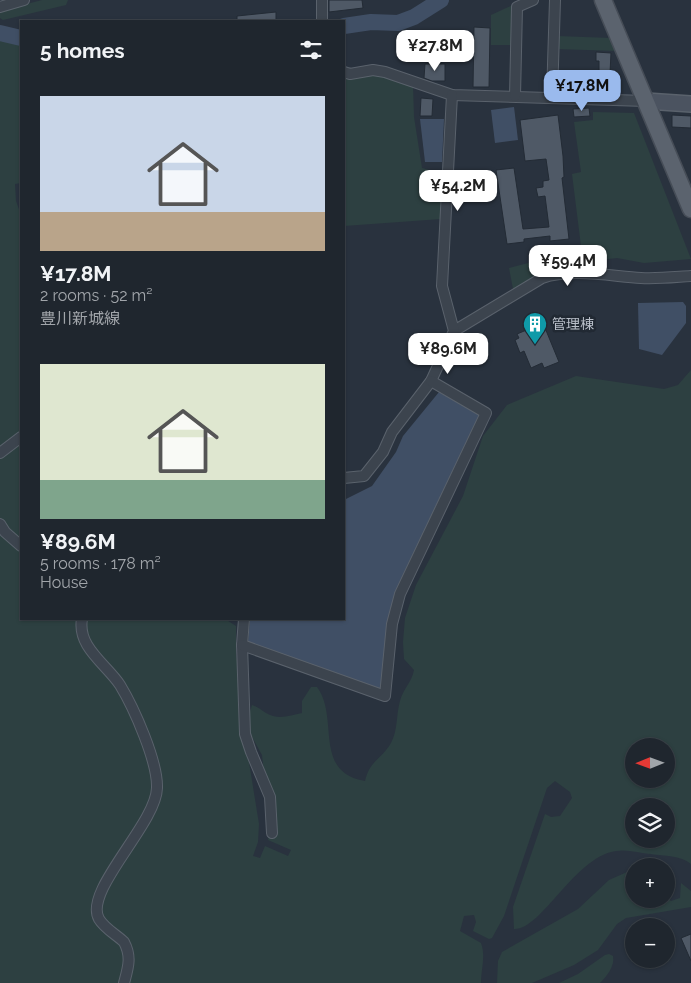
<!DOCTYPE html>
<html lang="en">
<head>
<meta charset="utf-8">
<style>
  :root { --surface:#1f262e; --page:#2c323a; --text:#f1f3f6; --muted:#a1a5aa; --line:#3c434a; --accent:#9abaed }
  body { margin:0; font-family:Raleway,"Noto Sans JP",sans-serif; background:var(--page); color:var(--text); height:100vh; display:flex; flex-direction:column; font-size:19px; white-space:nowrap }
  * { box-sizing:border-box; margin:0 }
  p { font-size:16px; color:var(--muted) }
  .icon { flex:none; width:28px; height:28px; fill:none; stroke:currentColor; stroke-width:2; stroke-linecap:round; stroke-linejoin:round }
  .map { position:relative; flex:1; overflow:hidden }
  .drawer { position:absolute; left:20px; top:20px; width:325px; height:600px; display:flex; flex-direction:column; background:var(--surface); border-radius:0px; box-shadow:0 1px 4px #0004,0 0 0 1px var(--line) }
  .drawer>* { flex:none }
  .needle { width:32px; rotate:269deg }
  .tools { position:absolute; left:625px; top:738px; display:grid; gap:10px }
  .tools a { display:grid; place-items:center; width:50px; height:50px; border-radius:50%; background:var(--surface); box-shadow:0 1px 4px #0004,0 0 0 1px var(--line); font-size:25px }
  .price { position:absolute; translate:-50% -42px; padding:0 11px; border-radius:10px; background:#fff; color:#222; font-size:16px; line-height:32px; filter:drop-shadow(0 1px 2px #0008) }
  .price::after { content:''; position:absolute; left:50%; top:30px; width:15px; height:11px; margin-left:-8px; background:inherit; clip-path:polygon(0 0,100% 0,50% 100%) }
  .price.selected { background:var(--accent); color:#111 }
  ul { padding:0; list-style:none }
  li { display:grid; align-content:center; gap:10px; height:265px; padding:0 20px }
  li span { display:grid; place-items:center; height:155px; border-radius:0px; color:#555 }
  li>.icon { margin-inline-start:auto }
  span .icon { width:90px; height:90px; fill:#fffc; stroke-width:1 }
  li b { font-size:21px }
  h2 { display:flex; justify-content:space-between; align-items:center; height:60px; padding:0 20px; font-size:21px }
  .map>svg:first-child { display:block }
  .green { fill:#2d4041; fill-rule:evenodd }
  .water { fill:#404f65 }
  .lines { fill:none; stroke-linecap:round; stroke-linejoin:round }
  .river { stroke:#404f65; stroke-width:16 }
  .building { fill:#4f5966; stroke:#232b35 }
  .street-casing { stroke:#5a626c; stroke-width:12 }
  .secondary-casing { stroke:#5a626c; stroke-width:18 }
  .primary-casing { stroke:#464d57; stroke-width:19 }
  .street { stroke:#3c444e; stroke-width:10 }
  .secondary { stroke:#4b5360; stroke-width:15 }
  .primary { stroke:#5b636e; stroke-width:16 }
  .labels { text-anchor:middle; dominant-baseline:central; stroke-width:5; stroke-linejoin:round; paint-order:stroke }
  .poi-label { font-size:14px; fill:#b9bfc9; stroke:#212933; text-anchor:start }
</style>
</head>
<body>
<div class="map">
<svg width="691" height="983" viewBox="0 0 691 983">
  <rect width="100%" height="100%" fill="#29323e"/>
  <g class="green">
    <path d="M42 0H68L66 5 3 20 0 18V11Z"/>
    <path d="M515 4 514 45H491V15Z"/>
    <path d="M557 36 611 38 617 51 556 49Z"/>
    <path d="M0 38 21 41V183L15 184 16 201 21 215V433L0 449Z"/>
    <path d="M379 74 413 85 414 117 422 168 444 174 441 219 344 226V77Z"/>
    <path d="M593 112 634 113 691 259 644 263 617 258 583 262 572 174 581 172 574 122 593 120Z"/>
    <path d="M571 259 574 260 575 269H553L513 289 509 268 532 262Z"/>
    <path d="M691 370V864C680 855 665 856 651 854 640 853 627 849 616 851 574 857 542 930 514 929L513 907 545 814 551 817 560 816 572 798 570 792 555 781 547 788 504 916 492 938 489 939 473 931 476 922 474 915 464 916 460 931 481 943C486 957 481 968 481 983H127L133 960 102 916 99 907 116 871 153 816 157 806 148 739 85 633V619H225L236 626V654L240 678 239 726 249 762 259 824 258 842 253 856 260 858 265 846 288 856 291 850 268 840 270 826 262 755 251 735 247 721 252 705C258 707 261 710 266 713 277 720 290 716 302 713V701L311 687H317C340 718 312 772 365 781 370 760 381 760 391 743 398 730 396 715 400 701 403 689 412 682 414 670L404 659 403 642 405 618 416 585 463 496 483 436 507 405 576 376 664 389 678 385ZM634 746H666V779H634ZM634 806H666V839H634Z"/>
    <path d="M21 440V544L0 519V458Z"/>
    <path d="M0 529 21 550V619H79L77 625 79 640 103 668 128 705 151 768 154 793 93 908 120 942 126 954 121 983H0Z"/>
    <path d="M634 869V899H666V897L671 901 680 898 681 883 691 891V907L626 918 617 924 598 950 574 965 532 983H497L498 961 502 952 578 909 609 880Z"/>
    <path d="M609 954 613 956C615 966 607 976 600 983H559L578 974 605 955Z"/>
  </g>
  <g class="water">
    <path d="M514 107 518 140 495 143 491 110Z"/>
    <path d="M420 119H444L442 162H425Z"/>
    <path d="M683 302 686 306V323L662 355 639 349 638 303Z"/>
    <path d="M439 392 483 417 399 586 383 693 248 643 250 619H344V500L372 486 396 452 403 436Z"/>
  </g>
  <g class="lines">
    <g class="river">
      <path d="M344 26 371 22 398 23 414 17 441 0"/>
      <path d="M0 33 21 38"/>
    </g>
  </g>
  <g class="building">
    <path d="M329 0H362L363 8 329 12Z"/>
    <path d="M276 12V21H237V16Z"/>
    <path d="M474 27 490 28 489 87H473Z"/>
    <path d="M596 52 611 53 610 73H599V61H596Z"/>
    <path d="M425 64H445V81H432L424 78Z"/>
    <path d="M421 98 433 99 432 116H420Z"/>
    <path d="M589 108 590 116 574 117 573 109Z"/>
    <path d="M558 115 563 156 564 177 562 178 569 239 550 241V236L524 239V242L507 244 496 170 514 168 523 229 549 227 545 196 538 197 536 188 543 187V181L549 180 546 159 525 161 520 120Z"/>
    <path d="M672 115 691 116V128L672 127Z"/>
    <path d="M543 323 559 362 544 368 542 363 531 368 524 351 520 353 515 340 519 338 517 334Z"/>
    <path d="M691 934V961L681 938Z"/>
  </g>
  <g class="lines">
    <g class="street-casing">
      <g id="street">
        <path d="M322 0V21"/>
        <path d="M0 7 24 0"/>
        <path d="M344 72 350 74 373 70 385 72 452 95 646 101"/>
        <path d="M515 96 517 7 533 0"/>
        <path d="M552 97 555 0"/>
        <path d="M454 331 542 278C571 268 610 276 641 278 657 279 675 277 691 276"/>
        <path d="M0 453 21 437"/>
        <path d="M344 478 364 476 383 452 392 432 431 381 454 331 442 286 452 95"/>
        <path d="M0 524 5 532 21 546"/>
        <path d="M82 619C77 647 106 664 120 685 134 708 158 762 157 788 156 824 83 891 99 919 105 929 117 935 124 942 132 957 128 968 124 983"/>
        <path d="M244 619 242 645 245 734 251 752 270 797 272 833"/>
        <path d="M242 645 385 696 392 624 400 594 486 413 431 381"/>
      </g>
    </g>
    <g class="secondary-casing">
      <path id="secondary" d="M646 101 691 104"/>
    </g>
    <g class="primary-casing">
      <path id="primary" d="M603 0 691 209"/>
    </g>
    <use href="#street" class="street"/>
    <use href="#secondary" class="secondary"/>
    <use href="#primary" class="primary"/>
  </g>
  <defs>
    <g id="building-pin" transform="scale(1.25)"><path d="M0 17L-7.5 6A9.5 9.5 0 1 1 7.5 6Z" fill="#0f9aa8" stroke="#212933"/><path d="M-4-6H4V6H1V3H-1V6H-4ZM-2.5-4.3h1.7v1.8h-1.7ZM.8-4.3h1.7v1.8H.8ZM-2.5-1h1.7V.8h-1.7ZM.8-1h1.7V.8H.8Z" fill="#fff"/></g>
  </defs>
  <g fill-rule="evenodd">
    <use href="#building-pin" x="535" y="324"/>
  </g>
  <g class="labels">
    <g class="poi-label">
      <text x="552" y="324">管理棟</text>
    </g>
  </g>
</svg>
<div class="tools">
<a><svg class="needle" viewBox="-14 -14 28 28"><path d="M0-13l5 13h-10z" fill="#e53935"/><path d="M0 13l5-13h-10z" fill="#a1a5aa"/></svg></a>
<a><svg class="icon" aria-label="layers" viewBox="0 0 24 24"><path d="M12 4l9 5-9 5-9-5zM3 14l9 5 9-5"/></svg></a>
<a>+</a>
<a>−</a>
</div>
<b class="price" style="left:435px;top:72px">¥27.8M</b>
<b class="price selected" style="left:582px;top:112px">¥17.8M</b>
<b class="price" style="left:458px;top:212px">¥54.2M</b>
<b class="price" style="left:568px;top:287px">¥59.4M</b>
<b class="price" style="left:448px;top:375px">¥89.6M</b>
<section class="drawer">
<h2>5 homes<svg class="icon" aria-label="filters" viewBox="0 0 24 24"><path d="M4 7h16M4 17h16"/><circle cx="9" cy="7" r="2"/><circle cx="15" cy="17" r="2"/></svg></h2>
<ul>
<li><span style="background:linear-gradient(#c9d6e8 75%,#b9a48a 0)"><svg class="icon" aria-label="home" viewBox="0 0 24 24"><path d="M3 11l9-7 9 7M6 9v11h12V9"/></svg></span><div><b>¥17.8M</b><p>2 rooms · 52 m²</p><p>豊川新城線</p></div></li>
<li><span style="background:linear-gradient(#dfe7d0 75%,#7fa58c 0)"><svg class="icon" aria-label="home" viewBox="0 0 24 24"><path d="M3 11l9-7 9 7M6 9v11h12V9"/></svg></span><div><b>¥89.6M</b><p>5 rooms · 178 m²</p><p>House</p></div></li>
</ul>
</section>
</div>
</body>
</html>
